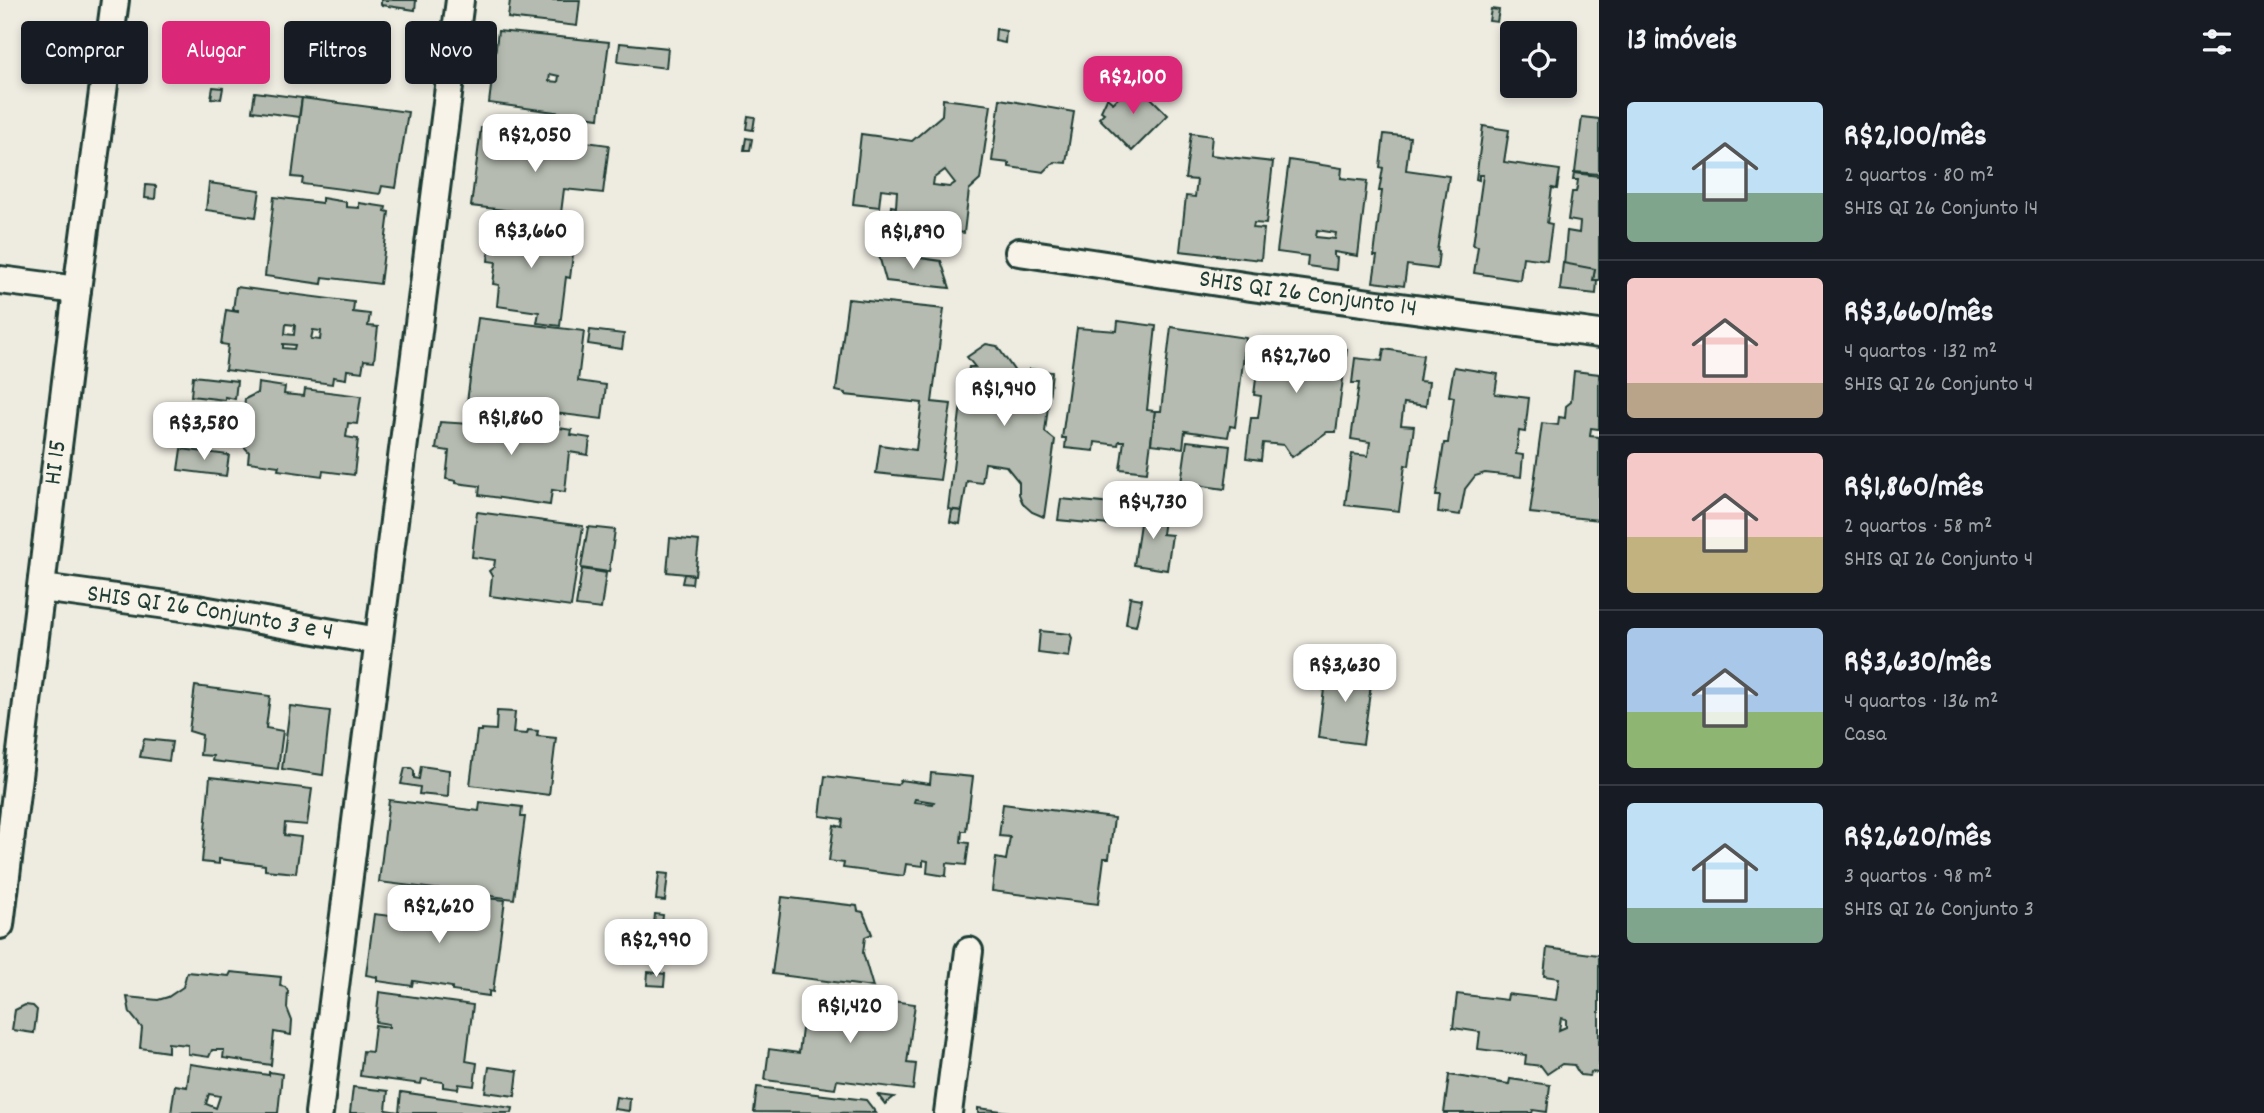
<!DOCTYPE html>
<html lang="pt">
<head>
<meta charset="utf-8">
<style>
  :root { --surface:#171b24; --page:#242831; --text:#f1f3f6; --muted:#9ea1a6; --line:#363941; --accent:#db2777 }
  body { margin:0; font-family:Dekko,sans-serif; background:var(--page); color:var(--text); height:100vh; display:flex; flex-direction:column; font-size:26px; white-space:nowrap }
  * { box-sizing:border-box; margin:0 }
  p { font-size:23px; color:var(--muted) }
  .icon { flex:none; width:38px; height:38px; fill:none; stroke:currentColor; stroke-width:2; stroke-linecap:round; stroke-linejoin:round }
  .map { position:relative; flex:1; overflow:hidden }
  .panel { display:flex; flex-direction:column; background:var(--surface); width:665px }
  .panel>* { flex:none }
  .hud { position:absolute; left:21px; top:21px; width:665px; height:63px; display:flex; gap:14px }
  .fabs { position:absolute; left:1500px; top:21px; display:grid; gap:14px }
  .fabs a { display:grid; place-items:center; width:77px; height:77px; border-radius:7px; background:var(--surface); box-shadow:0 4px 10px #0003; font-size:35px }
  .price { position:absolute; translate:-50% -60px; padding:0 16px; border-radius:14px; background:#fff; color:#222; font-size:23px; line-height:46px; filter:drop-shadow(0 2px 4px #0008) }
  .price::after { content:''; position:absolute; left:50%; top:42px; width:21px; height:16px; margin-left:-10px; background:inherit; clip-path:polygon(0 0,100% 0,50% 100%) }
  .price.current { background:var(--accent); color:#fff }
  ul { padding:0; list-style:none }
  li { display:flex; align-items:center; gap:21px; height:175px; padding:0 28px }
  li+li { border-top:2px solid var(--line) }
  li span { display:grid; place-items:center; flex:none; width:196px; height:140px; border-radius:7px; color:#555 }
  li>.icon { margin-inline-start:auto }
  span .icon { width:84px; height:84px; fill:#fffc; stroke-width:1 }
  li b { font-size:30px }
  h2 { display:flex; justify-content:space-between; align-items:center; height:84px; padding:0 28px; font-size:30px }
  .pill { padding:0 24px; border-radius:7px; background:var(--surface); box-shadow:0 4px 10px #0003; font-size:24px; line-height:63px }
  .pill.current { background:var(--accent); color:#fff }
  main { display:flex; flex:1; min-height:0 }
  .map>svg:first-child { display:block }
  .building { fill:#b5bbb0; stroke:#1f3d34; stroke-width:2; fill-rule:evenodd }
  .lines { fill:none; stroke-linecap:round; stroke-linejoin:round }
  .minor-casing { stroke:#1f3d34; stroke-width:32 }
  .minor { stroke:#f7f3e8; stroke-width:26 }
  .labels { text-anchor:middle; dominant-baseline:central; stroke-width:5; stroke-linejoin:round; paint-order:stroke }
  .street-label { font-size:26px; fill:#1f3d34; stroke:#f7f3e8 }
</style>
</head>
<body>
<main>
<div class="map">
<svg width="1599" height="1113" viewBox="0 0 1599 1113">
  <rect width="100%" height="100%" fill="#eeece1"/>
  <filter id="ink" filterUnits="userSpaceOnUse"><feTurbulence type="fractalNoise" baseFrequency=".0143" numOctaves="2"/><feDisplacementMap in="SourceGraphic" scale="14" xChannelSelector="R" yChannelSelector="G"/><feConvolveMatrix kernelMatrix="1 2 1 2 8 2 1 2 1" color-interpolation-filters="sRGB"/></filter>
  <g filter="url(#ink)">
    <g class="building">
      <path d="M381 0H416L415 10 381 5Z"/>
      <path d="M510 0H580L577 26 508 18Z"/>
      <path d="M1491 9 1499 10 1497 22 1489 21Z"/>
      <path d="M996 29 1006 31 1005 43 995 41Z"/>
      <path d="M498 31 609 42 599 118 489 103ZM550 74 559 76 558 82 549 81Z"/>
      <path d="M620 43 668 48 666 68 618 62Z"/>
      <path d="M1135 82 1168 115 1132 151 1099 118 1104 113 1101 111 1107 98 1113 103Z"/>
      <path d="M213 87 223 88 221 99 211 98Z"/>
      <path d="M255 92 302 98 299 117 252 111Z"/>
      <path d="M302 98 408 112 396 188 382 186 380 194 302 184 303 178 292 177Z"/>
      <path d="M943 99 991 105 980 180 969 190 964 233 926 228 925 239 888 234 891 206 896 207 897 191 881 189 879 207 853 204 861 134 912 141 942 115ZM945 170 955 183 949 187 933 185 934 178Z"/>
      <path d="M1000 99 1074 112 1066 163 1054 162 1044 172 1009 167V163L992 161Z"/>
      <path d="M748 116 755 117 753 130 746 129Z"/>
      <path d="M1582 117 1599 119V174L1575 172Z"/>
      <path d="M1483 126 1509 130 1504 162 1560 170 1557 189 1552 188 1547 223 1552 224 1547 260 1523 257 1520 280 1474 273 1478 246 1473 245 1483 175H1479V180L1476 179Z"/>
      <path d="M481 128 609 145 603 193 564 189 559 229 512 223 514 211 471 206Z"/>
      <path d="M1191 133 1212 136 1210 155 1273 162 1266 224 1254 223 1253 228 1264 229 1261 260 1180 251 1186 196 1195 197 1197 180 1185 179Z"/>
      <path d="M1384 134 1410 137 1406 170 1449 176 1437 251 1439 252 1437 269 1407 265 1404 286 1373 282 1377 256H1374L1382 191H1379L1383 168 1380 167Z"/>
      <path d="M746 138 752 139 750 150H744Z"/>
      <path d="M1289 160 1342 168 1341 178 1367 181 1358 256 1334 252V257L1337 258 1336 270 1307 266 1308 256 1277 252ZM1317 230 1336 233 1335 239 1316 237Z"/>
      <path d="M1574 173 1599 176V280H1593L1595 269 1564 265 1567 231 1579 233 1580 222 1568 220 1572 192H1576L1577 187 1578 180H1573Z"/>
      <path d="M209 183 260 190 256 217 206 210Z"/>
      <path d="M146 185 156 186 155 199 145 198Z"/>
      <path d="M274 197 322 203V198L346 202V207L359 208V203L386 207 385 211 389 212 380 284 323 277 322 284 265 276Z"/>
      <path d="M492 225 572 235 569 254H573L570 278 566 277 560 326 537 323 539 312 497 306 499 285 493 284 496 262 488 261Z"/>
      <path d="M878 252 941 261 950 288 886 281Z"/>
      <path d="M1563 263 1595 269 1593 280H1597L1596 294 1560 290Z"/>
      <path d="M236 287 354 302 353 312 370 314 368 326 378 327 374 361 364 360 362 372 347 370 346 379 333 377 332 384 225 370 228 345 221 344 226 310 238 312V310H233ZM286 324 295 325 294 335 285 334ZM313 330 321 331 320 340 311 339ZM283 344 295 345 294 349 283 348Z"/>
      <path d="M848 299 944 309 932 402 951 404 940 480 876 473 880 445 916 450 922 403 845 395V393L836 391Z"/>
      <path d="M478 318 584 331 578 381 606 385 602 419 467 402Z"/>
      <path d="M1118 321 1156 326 1147 410 1155 411 1147 472 1120 469 1124 441H1119L1118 445 1095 442 1094 451 1065 448 1066 438H1062L1077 328 1117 331Z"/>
      <path d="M1171 327 1246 338 1235 427 1230 426 1228 437 1185 431 1183 448 1151 444 1155 411H1161Z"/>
      <path d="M590 330 624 334 622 349 588 344Z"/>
      <path d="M1261 339 1347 349 1336 432H1327L1292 457 1284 445 1263 443 1261 460 1246 458 1251 418H1258L1261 396 1254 395Z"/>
      <path d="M986 344 997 346 1016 373 1028 374 1029 369 1052 372 1045 432 1055 440 1044 517 1032 512 1023 504 1019 494V482L1006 466 985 463 982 483 967 481 962 511 948 509 965 372H968L969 367H975L967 357Z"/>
      <path d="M1384 349 1423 355 1419 381 1429 382 1426 406 1404 403 1401 425 1414 426 1409 466 1405 465 1399 511 1345 505 1352 454 1368 456 1370 442 1351 439 1359 383H1352L1355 358 1382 361Z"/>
      <path d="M1454 367 1498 374 1495 394 1529 398 1525 432 1519 431 1516 454 1523 455 1521 477 1485 473 1475 476 1465 489 1460 515 1438 512 1440 496H1436L1444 443H1448L1454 397 1449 396Z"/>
      <path d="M1574 371 1599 374V429L1591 428 1590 436 1599 437V520L1530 513 1542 423 1558 425 1559 417 1565 418 1566 406 1571 402Z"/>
      <path d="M193 376 237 381 235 399 225 397V400L191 396Z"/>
      <path d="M258 383 285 387 284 394 304 396 305 389 361 396 357 424 348 423 346 437 358 439 354 475 323 471 322 476 278 470 279 466 248 462 249 452 240 442 245 399 257 393Z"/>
      <path d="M516 417 559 422V428L572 430 571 435 590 438 588 455 569 452 565 492 552 490 550 505 479 495 480 486 456 483V481L446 479 449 451 436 449 440 422 470 424 471 419 498 422V429L514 431Z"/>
      <path d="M1187 441 1230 446 1225 489 1181 483Z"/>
      <path d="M181 449 229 455 226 476 178 470Z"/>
      <path d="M1061 499 1112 504 1109 525 1058 520Z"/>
      <path d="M1142 509 1165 512 1162 534 1172 535 1167 570 1134 565Z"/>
      <path d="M952 510 962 511 960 524 950 522Z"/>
      <path d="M477 512 583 526 571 607 490 596 492 576 489 571 494 567 495 560 472 557Z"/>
      <path d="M588 527 615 530 609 572 581 568Z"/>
      <path d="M670 538 699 541 695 575 667 572Z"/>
      <path d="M582 569 606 573 601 609 576 606Z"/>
      <path d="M684 574 693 575 692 584 682 583Z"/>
      <path d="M1130 597 1142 599 1136 626 1126 624Z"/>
      <path d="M1040 631 1070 634 1072 638 1069 657 1038 653Z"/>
      <path d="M1327 665 1373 670 1363 744 1318 738Z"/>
      <path d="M195 686 270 696 266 728 283 731 278 769 212 761 213 756 200 755 202 735 189 731Z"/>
      <path d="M290 706 330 711 323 775 282 769Z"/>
      <path d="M497 711 515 712 513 733 527 734 528 730 538 731 537 736 556 738 549 795 470 785 477 731H482V729L496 730Z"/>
      <path d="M144 739 172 742 169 761 140 757Z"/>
      <path d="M421 766 449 770 448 797 419 794 420 787 401 784 405 768H411L414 771V778L419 779Z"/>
      <path d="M931 773 973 777 966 831H962L961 842 969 843 966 865 947 863 946 876 927 873 928 861 923 860V866L906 864 904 876 843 868 844 863 829 861 834 825 842 827 843 819 820 816 825 776 897 785 901 780 930 784ZM915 799 934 802 933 804 914 802Z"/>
      <path d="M210 777 312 789 307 825 285 823 284 835 301 837 296 873 265 870V865L219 859V864L202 862Z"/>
      <path d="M389 800 479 811 480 802 522 807 521 817H525L514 899 379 882Z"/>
      <path d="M1003 804 1114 818 1109 858H1104L1098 904 992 891 996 858 1006 860 1010 837 999 836Z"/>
      <path d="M659 873 668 874 665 901 656 900Z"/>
      <path d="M476 897 505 900 493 992 489 991V996L452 991V987L413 981 412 986 377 981V977L366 975 374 914 399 917 401 898 475 907Z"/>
      <path d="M782 897 857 906 858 911 863 912 872 934 865 937 863 953 873 987 772 974Z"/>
      <path d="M655 914 663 915 662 924H654Z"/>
      <path d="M1547 948 1599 955V1073L1591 1072 1590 1076 1580 1075 1574 1065 1562 1064 1547 1074 1541 1066 1525 1064 1526 1055 1478 1049 1480 1032 1453 1028 1457 994 1507 1000 1508 994 1556 1000 1559 978 1544 976ZM1561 1018 1566 1019V1027L1559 1030Z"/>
      <path d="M187 972 229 976 231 972 281 977 280 986 285 987 288 991 287 1008 292 1021 291 1035 274 1032 271 1065 223 1058 224 1050H212L209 1057 188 1054V1045L168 1043V1052L140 1048 142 1028 130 1013 127 997 158 1000 168 997 183 987Z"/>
      <path d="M648 972 665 974 664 986 647 985Z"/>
      <path d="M379 992 473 1005 466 1061 477 1063 474 1086 459 1084 458 1089 443 1087V1082L422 1079 421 1084 360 1076 363 1051 372 1052 375 1025 389 1027V1024L376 1022Z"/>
      <path d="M823 992 915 1004 907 1063 916 1064 913 1090 837 1080 835 1089 765 1080 769 1049 799 1053 802 1029 816 1019 819 993Z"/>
      <path d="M25 1005 33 1006 37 1010 34 1033 12 1030 15 1010Z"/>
      <path d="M190 1064 269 1075V1072L282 1074 278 1113H171L175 1085 187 1087ZM209 1094 220 1096 216 1108 206 1104Z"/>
      <path d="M489 1067 518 1071 515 1096 485 1092Z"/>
      <path d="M1449 1075 1509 1084 1510 1079 1550 1085 1547 1112 1533 1110 1532 1113H1444Z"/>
      <path d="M353 1087 388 1091 386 1110 399 1112 401 1092 513 1108 512 1113H350Z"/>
      <path d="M757 1087 866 1100 876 1113 754 1112Z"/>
      <path d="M878 1095 894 1097 885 1104Z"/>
      <path d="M616 1097 630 1099 629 1111 614 1109Z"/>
      <path d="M978 1108 1010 1112 978 1113Z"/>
    </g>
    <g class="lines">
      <g class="minor-casing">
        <g id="minor">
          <path id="s1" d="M1019 252 1251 287 1599 334"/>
          <path d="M0 280 77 290"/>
          <path id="s2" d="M42 588 197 609 378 641"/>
          <path id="s3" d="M0 925 77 290 115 0"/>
          <path d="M319 1113 460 0"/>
          <path d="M948 1113 969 951"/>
        </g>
      </g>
      <use href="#minor" class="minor"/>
    </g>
  </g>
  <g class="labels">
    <g class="street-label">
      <text stroke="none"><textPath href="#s1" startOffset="292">SHIS QI 26 Conjunto 14</textPath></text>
      <text stroke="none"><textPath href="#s3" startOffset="466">HI 15</textPath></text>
      <text stroke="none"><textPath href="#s2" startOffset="170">SHIS QI 26 Conjunto 3 e 4</textPath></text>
    </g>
  </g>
</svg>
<div class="fabs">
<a><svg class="icon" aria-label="locate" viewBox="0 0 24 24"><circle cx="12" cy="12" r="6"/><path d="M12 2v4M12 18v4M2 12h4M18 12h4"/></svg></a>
</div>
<b class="price current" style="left:1133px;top:116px">R$2,100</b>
<b class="price" style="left:535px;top:174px">R$2,050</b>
<b class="price" style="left:531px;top:270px">R$3,660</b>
<b class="price" style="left:913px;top:271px">R$1,890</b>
<b class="price" style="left:1296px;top:395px">R$2,760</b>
<b class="price" style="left:1004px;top:428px">R$1,940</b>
<b class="price" style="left:511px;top:457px">R$1,860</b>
<b class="price" style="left:204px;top:462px">R$3,580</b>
<b class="price" style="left:1153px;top:541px">R$4,730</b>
<b class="price" style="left:1345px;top:704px">R$3,630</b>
<b class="price" style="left:439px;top:945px">R$2,620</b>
<b class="price" style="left:656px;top:979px">R$2,990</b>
<b class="price" style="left:850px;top:1045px">R$1,420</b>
<div class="hud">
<a class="pill">Comprar</a>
<a class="pill current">Alugar</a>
<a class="pill">Filtros</a>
<a class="pill">Novo</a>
</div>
</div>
<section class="panel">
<h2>13 imóveis<svg class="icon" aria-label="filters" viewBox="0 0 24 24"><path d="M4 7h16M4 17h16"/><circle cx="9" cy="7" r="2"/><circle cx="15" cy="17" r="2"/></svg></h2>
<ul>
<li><span style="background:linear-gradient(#bfe0f5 65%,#7fa58c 0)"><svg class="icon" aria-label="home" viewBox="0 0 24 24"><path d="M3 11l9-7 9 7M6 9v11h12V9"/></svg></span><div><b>R$2,100/mês</b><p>2 quartos · 80 m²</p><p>SHIS QI 26 Conjunto 14</p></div></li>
<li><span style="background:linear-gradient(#f6c9c9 75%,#b9a48a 0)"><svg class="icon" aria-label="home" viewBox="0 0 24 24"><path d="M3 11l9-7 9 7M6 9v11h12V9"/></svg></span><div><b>R$3,660/mês</b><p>4 quartos · 132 m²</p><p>SHIS QI 26 Conjunto 4</p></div></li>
<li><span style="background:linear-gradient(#f6c9c9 60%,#c2b280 0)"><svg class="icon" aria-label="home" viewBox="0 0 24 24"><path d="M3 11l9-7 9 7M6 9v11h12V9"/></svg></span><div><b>R$1,860/mês</b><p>2 quartos · 58 m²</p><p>SHIS QI 26 Conjunto 4</p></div></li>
<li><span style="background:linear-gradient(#a9c7e8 60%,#8fb573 0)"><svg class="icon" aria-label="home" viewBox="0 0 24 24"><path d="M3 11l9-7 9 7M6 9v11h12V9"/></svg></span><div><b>R$3,630/mês</b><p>4 quartos · 136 m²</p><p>Casa</p></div></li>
<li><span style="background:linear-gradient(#bfe0f5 75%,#7fa58c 0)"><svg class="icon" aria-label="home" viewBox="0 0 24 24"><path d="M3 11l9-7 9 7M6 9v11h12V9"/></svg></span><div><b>R$2,620/mês</b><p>3 quartos · 98 m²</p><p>SHIS QI 26 Conjunto 3</p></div></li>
</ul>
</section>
</main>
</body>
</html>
